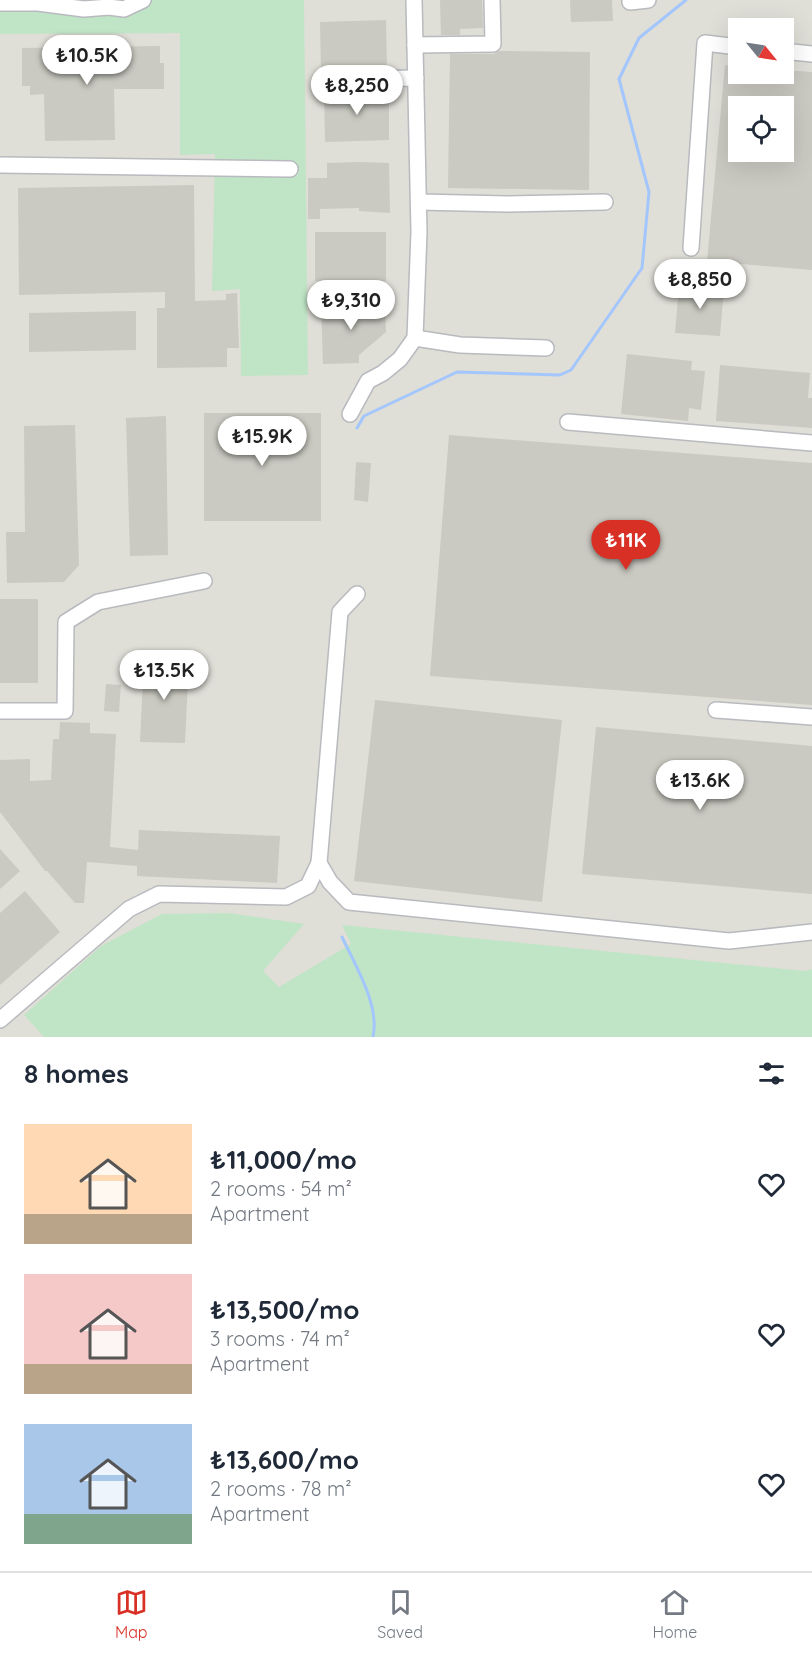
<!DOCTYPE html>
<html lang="en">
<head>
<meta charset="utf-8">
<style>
  :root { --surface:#fff; --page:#f2f2f3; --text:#1f2937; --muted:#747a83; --line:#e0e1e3; --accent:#d93025 }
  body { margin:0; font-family:Quicksand,sans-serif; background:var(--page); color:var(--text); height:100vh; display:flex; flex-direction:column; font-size:22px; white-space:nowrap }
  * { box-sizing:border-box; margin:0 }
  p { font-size:20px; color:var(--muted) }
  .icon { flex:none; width:33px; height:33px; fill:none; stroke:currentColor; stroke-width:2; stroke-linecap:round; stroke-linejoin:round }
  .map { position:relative; height:1037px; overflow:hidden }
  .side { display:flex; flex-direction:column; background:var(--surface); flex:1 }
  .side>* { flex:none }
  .needle { width:39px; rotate:120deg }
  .buttons { position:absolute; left:728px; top:18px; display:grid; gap:12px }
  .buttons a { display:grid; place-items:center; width:66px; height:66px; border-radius:0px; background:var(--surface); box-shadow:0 6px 24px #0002; font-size:30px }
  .price { position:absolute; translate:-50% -51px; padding:0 14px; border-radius:21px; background:#fff; color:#222; font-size:20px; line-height:39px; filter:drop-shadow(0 2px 3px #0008) }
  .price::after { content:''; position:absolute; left:50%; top:36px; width:18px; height:14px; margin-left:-9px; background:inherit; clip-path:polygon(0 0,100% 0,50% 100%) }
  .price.current { background:var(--accent); color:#fff }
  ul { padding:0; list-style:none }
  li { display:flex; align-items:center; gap:18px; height:150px; padding:0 24px }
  li span { display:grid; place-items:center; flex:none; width:168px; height:120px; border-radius:0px; color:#555 }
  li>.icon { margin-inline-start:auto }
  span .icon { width:72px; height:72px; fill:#fffc; stroke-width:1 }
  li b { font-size:26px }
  h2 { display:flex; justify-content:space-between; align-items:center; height:72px; padding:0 24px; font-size:26px }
  .tabs { display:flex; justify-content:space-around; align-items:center; height:84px; border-top:2px solid var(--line); background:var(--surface); font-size:16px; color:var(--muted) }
  .tabs a { display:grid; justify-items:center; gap:3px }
  .tabs .current { color:var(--accent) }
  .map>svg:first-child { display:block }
  .industrial { fill:#dfded7; fill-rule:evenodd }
  .green { fill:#c0e5c6 }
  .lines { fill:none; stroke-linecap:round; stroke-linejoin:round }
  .stream { stroke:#a3c6fd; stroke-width:3 }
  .building { fill:#cacac2; fill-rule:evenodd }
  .minor-casing { stroke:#b8babf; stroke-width:18 }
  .minor { stroke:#fff; stroke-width:15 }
</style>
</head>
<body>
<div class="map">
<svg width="812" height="1037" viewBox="0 0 812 1037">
  <rect width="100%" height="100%" fill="#eeede3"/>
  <path class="industrial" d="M0 0H812V1037H0ZM738 28H783V74H738ZM738 106H783V152H738Z"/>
  <g class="green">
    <path d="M0 0H304L308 375 241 376 240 289 212 291 215 154 180 155V33L0 34Z"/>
    <path d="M228 913 304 924 263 971 279 987 351 944 342 925 805 971 812 969V1037H44L24 1015 101 946 162 914Z"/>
  </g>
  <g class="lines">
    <g class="stream">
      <path d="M357 428 364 416 457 372 560 375 571 370 642 268 649 192 619 79 639 38 686 0"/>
      <path d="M342 937C355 965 380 1005 373 1037"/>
    </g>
  </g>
  <g class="building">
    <path d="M440 0H482L483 28 460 29V35H441Z"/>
    <path d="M570 0H612L613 21 571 22Z"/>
    <path d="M386 20 387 69 321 70 320 22Z"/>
    <path d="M160 46V63H164V89H114L115 140 45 141 44 94 30 95V86H22V48Z"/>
    <path d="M499 51 590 52 589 190 448 188 450 54H493Z"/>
    <path d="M725 65 738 66V74H783V70L812 72V270L707 261ZM738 106H783V152H738Z"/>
    <path d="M324 91H389V140L325 142Z"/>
    <path d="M359 162 389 163 390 213 359 211V208L320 209V219H308V178H327V163Z"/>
    <path d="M194 185 195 301 226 300V294L237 293 239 348H227V367L157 368V308H165V292L19 295 18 188Z"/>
    <rect x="315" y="232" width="71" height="49"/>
    <path d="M679 285 724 288 720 336 675 333Z"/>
    <path d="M385 303 386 332 359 355V363L323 364 321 305Z"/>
    <path d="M136 311V350L29 352V313Z"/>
    <path d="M627 354 692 361 691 370 705 371 701 410 689 408 688 421 621 414Z"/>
    <path d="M720 365 810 373 808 398H812V428L716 421Z"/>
    <rect x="204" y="413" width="117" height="108"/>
    <path d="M166 416 168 555 130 556 126 418Z"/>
    <path d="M75 425 79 565 64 582 7 583 6 532H25L24 426Z"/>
    <path d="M449 435 812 463V705L430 676Z"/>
    <path d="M356 462 371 463 368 502 354 500Z"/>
    <rect x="0" y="599" width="38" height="84"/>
    <path d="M144 658 189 660 185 743 140 742Z"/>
    <path d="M106 684 121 685 119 712 104 711Z"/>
    <path d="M375 700 562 720 542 902 354 881Z"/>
    <path d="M60 722 90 723V733L116 734 110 847 138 850 139 830 280 836 277 883 137 876V866L87 862 84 903H75L47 871H45L0 812V760L30 759V781L51 780 53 739H59Z"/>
    <path d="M596 727 812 746V894L582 874Z"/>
    <path d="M0 849 20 871 0 889Z"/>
    <path d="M25 891 60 932 0 985V913Z"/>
  </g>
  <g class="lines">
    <g class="minor-casing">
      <g id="minor">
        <path d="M414 0 419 232 415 338"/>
        <path d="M630 2 648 0"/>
        <path d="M0 3H38L84 9 109 7 124 9 143 0"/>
        <path d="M415 45 493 44 492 0"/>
        <path d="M783 51 812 54"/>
        <path d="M322 80 416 78"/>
        <path d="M0 165 290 169"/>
        <path d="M419 202 507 204 605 202"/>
        <path d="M691 248 705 43 738 47"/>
        <path d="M415 338 460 345 546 348"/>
        <path d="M350 414 368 381 383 373 400 359 415 338"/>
        <path d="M568 422 812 443"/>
        <path d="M357 594 340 612 319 863 330 882 349 902 729 941 812 932"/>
        <path d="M716 710 812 717"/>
        <path d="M0 711H65L66 622 98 602 204 581"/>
        <path d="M0 1020 129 909 159 894 286 897 308 886 319 863"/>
      </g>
    </g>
    <use href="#minor" class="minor"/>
  </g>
</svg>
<div class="buttons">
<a><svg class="needle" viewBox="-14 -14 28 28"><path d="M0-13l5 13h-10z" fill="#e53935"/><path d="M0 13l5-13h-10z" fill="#747a83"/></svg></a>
<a><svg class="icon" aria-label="locate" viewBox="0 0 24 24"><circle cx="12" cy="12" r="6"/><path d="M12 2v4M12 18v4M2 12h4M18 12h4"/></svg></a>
</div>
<b class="price" style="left:87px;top:86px">₺10.5K</b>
<b class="price" style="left:357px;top:116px">₺8,250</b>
<b class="price" style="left:700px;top:310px">₺8,850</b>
<b class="price" style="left:351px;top:331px">₺9,310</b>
<b class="price" style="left:262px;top:467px">₺15.9K</b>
<b class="price current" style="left:626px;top:571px">₺11K</b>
<b class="price" style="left:164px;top:701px">₺13.5K</b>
<b class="price" style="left:700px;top:811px">₺13.6K</b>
</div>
<section class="side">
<h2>8 homes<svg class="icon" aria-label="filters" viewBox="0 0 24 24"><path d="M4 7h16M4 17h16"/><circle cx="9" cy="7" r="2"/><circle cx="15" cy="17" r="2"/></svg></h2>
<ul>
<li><span style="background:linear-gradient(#ffd9b3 75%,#b9a48a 0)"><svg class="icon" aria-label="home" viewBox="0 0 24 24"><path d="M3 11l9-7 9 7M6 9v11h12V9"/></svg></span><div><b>₺11,000/mo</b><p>2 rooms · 54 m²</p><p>Apartment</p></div><svg class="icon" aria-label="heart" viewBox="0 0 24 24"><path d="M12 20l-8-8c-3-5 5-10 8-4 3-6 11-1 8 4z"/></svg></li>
<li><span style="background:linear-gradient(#f6c9c9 75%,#b9a48a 0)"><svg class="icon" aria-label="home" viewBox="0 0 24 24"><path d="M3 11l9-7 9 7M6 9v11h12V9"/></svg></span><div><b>₺13,500/mo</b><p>3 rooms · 74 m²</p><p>Apartment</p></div><svg class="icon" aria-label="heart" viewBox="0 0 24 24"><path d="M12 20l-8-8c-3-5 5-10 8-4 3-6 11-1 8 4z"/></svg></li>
<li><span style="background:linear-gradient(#a9c7e8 75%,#7fa58c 0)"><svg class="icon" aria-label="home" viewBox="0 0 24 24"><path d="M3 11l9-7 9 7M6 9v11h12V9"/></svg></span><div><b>₺13,600/mo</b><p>2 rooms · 78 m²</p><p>Apartment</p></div><svg class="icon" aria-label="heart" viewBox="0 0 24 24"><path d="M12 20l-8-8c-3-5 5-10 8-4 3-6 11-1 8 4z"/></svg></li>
</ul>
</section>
<nav class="tabs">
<a class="current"><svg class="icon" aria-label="map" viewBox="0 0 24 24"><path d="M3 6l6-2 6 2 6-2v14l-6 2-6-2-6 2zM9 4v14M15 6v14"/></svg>Map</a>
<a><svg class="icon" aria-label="saved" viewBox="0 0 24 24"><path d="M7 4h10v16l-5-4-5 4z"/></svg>Saved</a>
<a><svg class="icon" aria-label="home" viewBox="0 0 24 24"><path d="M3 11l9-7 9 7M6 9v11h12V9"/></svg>Home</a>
</nav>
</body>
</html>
